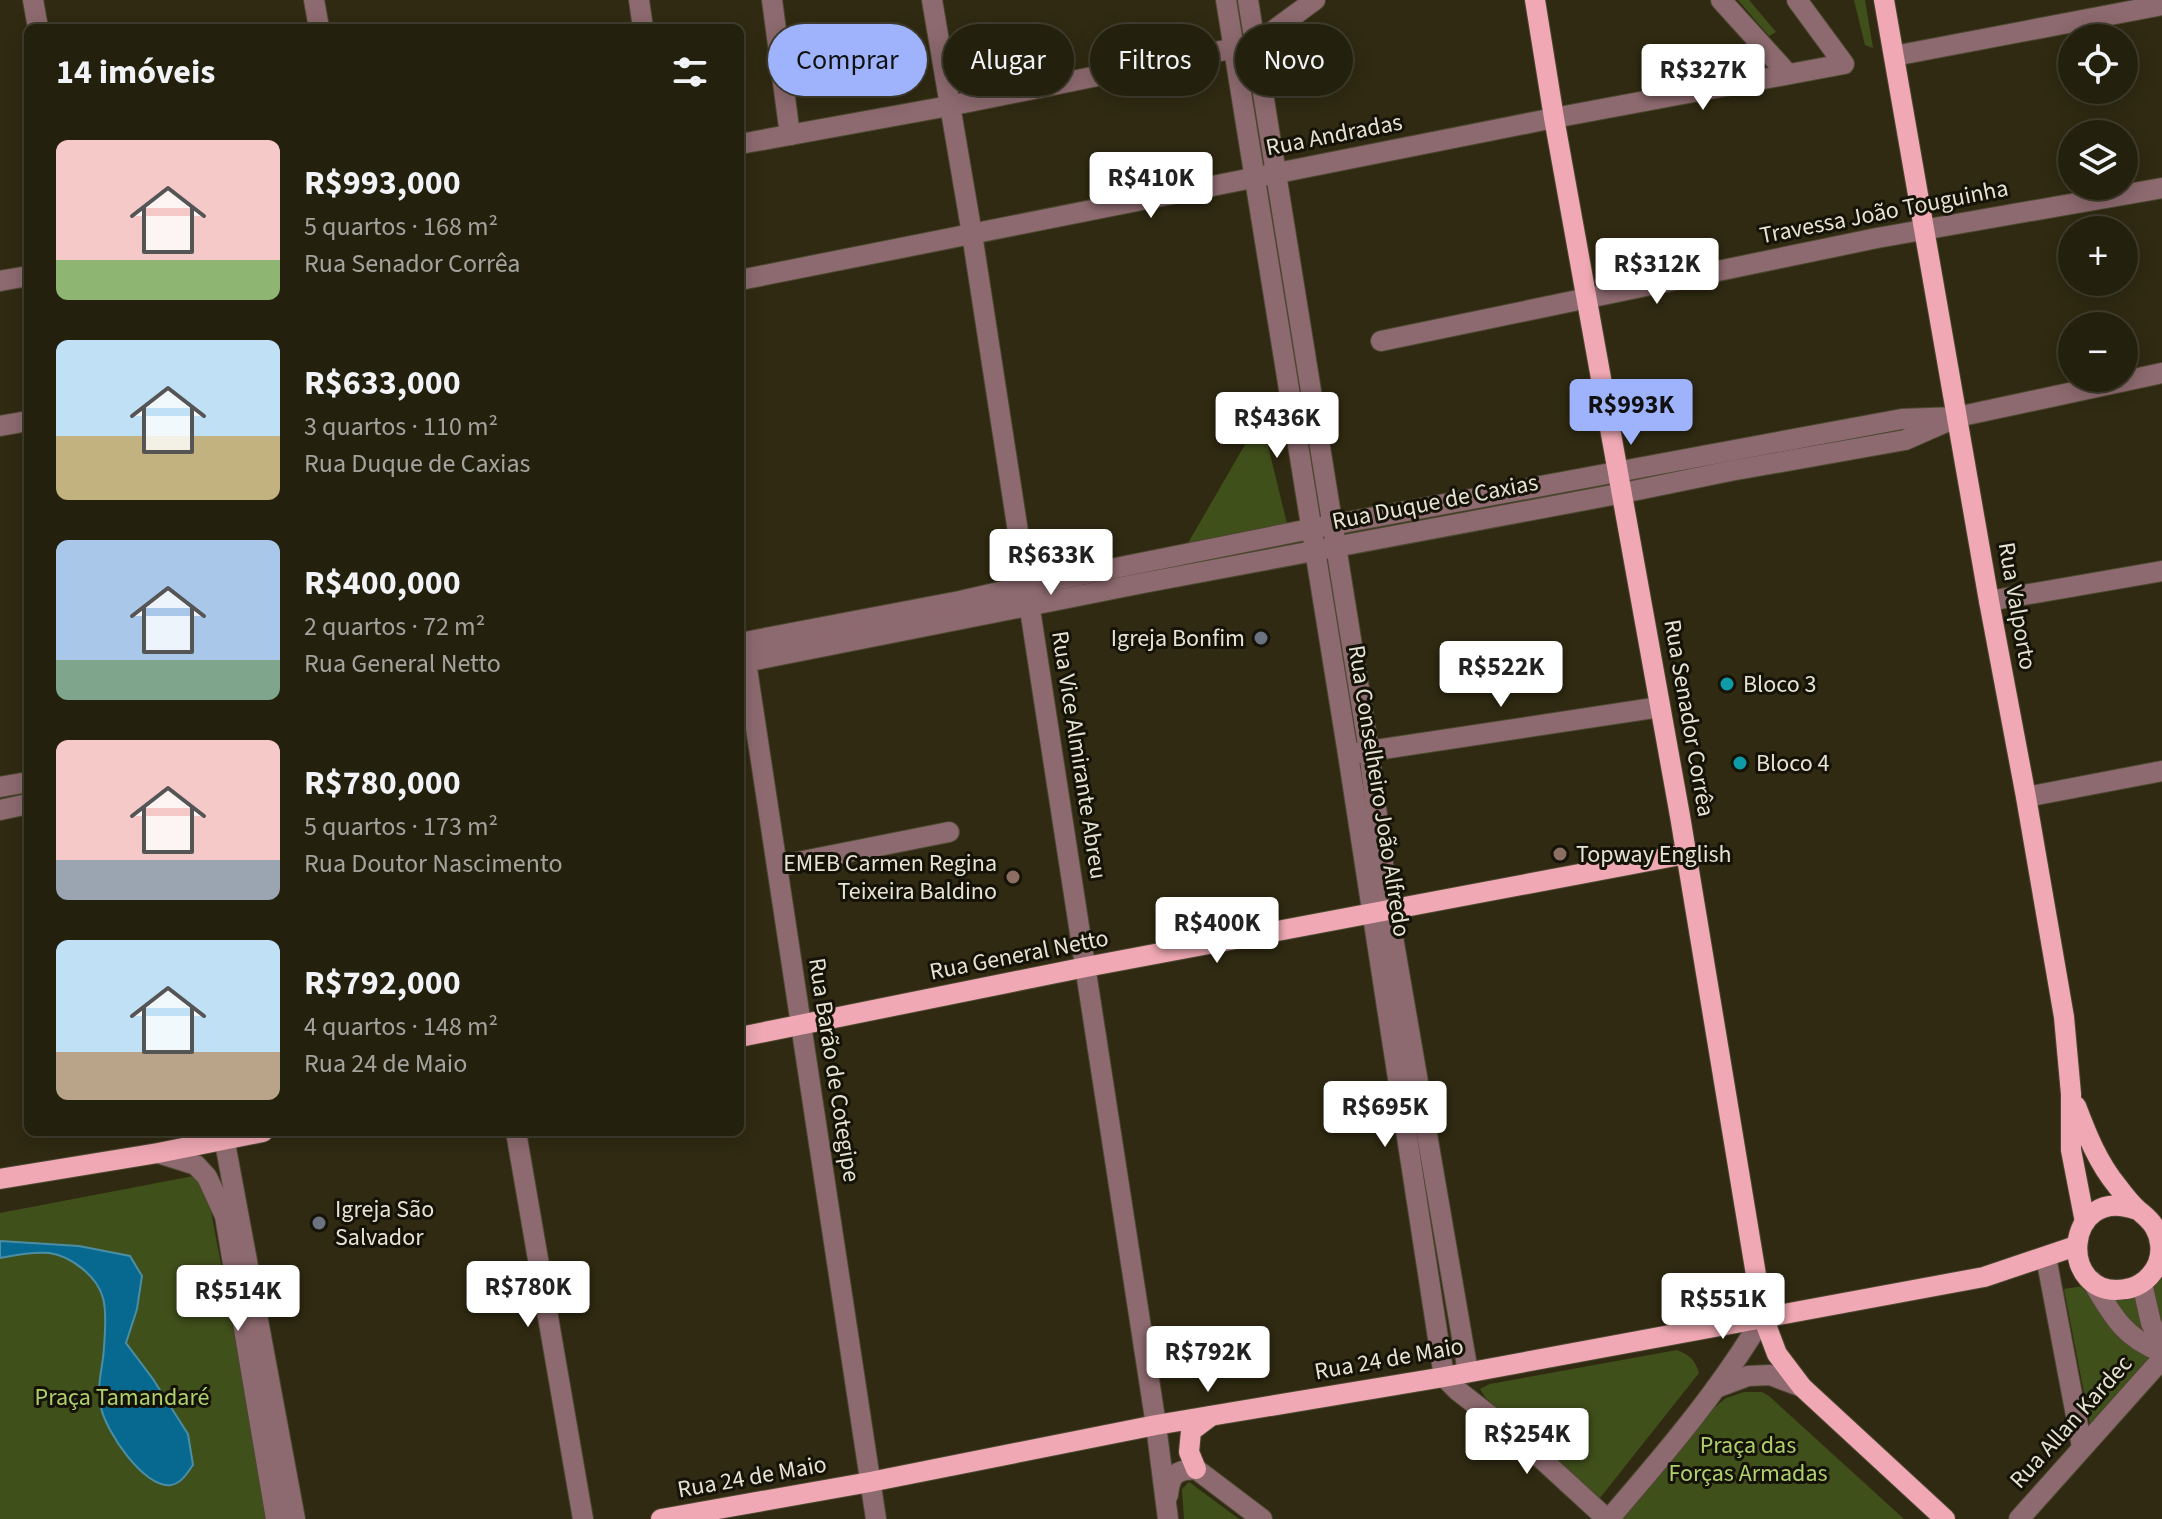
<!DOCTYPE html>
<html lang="pt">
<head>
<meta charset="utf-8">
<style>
  :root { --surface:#24200e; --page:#302d1c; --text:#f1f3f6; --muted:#a3a39e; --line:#413e2e; --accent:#9fb3fd }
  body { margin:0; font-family:"Source Sans 3",sans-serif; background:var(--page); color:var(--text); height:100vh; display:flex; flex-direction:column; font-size:30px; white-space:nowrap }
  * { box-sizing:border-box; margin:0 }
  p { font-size:26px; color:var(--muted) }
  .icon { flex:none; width:44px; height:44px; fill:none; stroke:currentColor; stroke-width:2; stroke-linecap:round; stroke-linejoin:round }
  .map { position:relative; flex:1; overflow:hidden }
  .drawer { position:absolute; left:24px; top:24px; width:720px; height:1112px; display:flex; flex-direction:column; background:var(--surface); border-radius:12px; box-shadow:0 4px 20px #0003,0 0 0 2px var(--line) }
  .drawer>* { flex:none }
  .banner { position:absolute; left:768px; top:24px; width:760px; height:72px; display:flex; gap:16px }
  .controls { position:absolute; left:2058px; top:24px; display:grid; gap:16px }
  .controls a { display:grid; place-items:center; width:80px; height:80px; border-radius:50%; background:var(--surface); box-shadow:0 4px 20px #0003,0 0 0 2px var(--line); font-size:40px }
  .price { position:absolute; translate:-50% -68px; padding:0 18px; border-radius:8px; background:#fff; color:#222; font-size:26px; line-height:52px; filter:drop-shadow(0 2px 4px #0008) }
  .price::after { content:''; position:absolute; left:50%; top:48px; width:24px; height:18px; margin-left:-12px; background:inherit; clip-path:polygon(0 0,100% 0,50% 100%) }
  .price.active { background:var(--accent); color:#111 }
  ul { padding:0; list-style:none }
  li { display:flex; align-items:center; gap:24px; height:200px; padding:0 32px }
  li span { display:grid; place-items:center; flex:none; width:224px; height:160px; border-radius:12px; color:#555 }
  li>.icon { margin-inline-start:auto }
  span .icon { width:96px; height:96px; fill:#fffc; stroke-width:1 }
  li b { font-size:34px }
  h2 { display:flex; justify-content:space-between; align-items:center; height:96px; padding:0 32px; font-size:34px }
  .chip { padding:0 28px; border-radius:36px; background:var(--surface); box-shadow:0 4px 20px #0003,0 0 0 2px var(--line); font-size:28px; line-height:72px }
  .chip.active { background:var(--accent); color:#111 }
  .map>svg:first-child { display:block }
  .green { fill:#40501b }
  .water { fill:#086990; stroke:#4b8ea4; stroke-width:2 }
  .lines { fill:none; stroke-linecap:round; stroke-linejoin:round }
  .minor-casing { stroke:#4d4831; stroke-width:22 }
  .major-casing { stroke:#4d4831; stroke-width:22 }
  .minor { stroke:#8d6a6f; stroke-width:20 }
  .major { stroke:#f0a9b4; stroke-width:20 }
  .worship-dot { fill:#6b7280; stroke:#151308; stroke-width:3 }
  .culture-dot { fill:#0f9aa8; stroke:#151308; stroke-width:3 }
  .education-dot { fill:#8d6e63; stroke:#151308; stroke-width:3 }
  .labels { text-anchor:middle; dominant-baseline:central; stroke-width:6; stroke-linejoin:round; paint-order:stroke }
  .street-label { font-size:24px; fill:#e6e3d4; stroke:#151308 }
  .poi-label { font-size:24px; fill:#e6e3d4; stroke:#151308; text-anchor:start }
  .park-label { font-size:24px; fill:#b0d06e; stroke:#151308 }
</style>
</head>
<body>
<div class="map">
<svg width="2162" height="1519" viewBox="0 0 2162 1519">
  <rect width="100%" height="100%" fill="#302a12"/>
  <g class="green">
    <path d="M1738 0H1749L1776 32 1769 36Z"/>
    <path d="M1854 0H1865L1873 48 1865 45Z"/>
    <path d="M1261 417 1288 528 1188 543Z"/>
    <path d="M204 1174 269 1519H0V1213Z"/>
    <path d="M2162 1278V1343L2090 1424 2064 1289 2123 1280Z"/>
    <path d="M1677 1350C1690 1355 1695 1360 1699 1373L1596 1503 1485 1397 1480 1389 1490 1384Z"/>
    <path d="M1744 1392H1762L1769 1396 1904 1519H1617L1715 1407 1726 1398Z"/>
    <path d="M1189 1482 1239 1519H1184L1182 1489Z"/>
  </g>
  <path class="water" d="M0 1241 79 1246 130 1256 142 1276 137 1309 126 1343 153 1379 188 1434 193 1465C187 1473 182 1483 171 1485 144 1489 105 1430 101 1407 96 1383 103 1369 104 1347 105 1332 107 1312 103 1298 97 1276 71 1256 49 1253 33 1252 15 1255 0 1258Z"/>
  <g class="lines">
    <g class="minor-casing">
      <g id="minor">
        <path d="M33 0 38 28"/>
        <path d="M314 0 319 28"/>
        <path d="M639 0 643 28"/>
        <path d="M772 0 790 135"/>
        <path d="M932 0 972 234 1156 1425 1168 1519"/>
        <path d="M1226 0 1348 754 1444 1377 1457 1390 1521 1440 1607 1519"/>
        <path d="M1248 0 1369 751 1390 920 1468 1372"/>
        <path d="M1721 0 1788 74"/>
        <path d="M1894 56 2162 5"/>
        <path d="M740 144 949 106 1255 44 1315 0"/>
        <path d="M740 280 1554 118 1844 64 1797 0"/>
        <path d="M0 281 28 276"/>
        <path d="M1381 341 1877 238 2162 188"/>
        <path d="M0 426 28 421"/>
        <path d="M1989 601 2162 571"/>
        <path d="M740 643 960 601 1026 586 1310 529 1902 419 1957 417 2162 373"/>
        <path d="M744 649 876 1519"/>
        <path d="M740 663 1143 583 1623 493 1730 471 1905 440 1946 422"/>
        <path d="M1356 753 1660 707"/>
        <path d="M0 787 28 782"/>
        <path d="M2026 797 2162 771"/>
        <path d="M0 810 28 804"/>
        <path d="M778 866 949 832"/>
        <path d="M223 1132 295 1519"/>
        <path d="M516 1132 583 1519"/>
        <path d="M158 1153 196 1165 207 1177 225 1216 276 1519"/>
        <path d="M2046 1257 2082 1447"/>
        <path d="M2092 1281C2112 1315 2124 1338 2162 1352"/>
        <path d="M2142 1283 2151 1323 2162 1346"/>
        <path d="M1716 1388 1748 1376 1770 1375 1802 1387"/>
        <path d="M1168 1495C1170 1475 1175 1470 1196 1469L1262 1519"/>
        <path d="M1609 1519C1665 1454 1719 1391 1763 1317"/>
        <path d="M2019 1519 2162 1359"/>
      </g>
    </g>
    <g class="major-casing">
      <g id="major">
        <path d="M1535 0 1554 118 1680 816 1763 1317 1777 1354 1802 1387 1945 1519"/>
        <path d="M1884 0 1989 601 2026 797 2064 1017 2071 1094V1150L2085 1222"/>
        <path d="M740 1037 1086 967 1686 854"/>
        <path d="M2076 1106C2087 1135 2098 1163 2118 1187 2124 1195 2131 1204 2138 1210 2145 1216 2151 1220 2155 1228 2161 1238 2162 1252 2158 1263 2152 1277 2140 1287 2126 1289 2056 1301 2063 1182 2137 1210"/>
        <path d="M0 1179 158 1153 263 1132"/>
        <path d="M1196 1469 1189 1452 1191 1431 1211 1416"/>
        <path d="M661 1519 870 1482 1156 1425 1444 1377 1984 1277 2076 1246"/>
      </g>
    </g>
    <use href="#minor" class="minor"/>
    <use href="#major" class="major"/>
  </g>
  <g class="worship-dot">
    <circle cx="1261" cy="638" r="8"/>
    <circle cx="319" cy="1223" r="8"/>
  </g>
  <g class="culture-dot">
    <circle cx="1727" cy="684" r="8"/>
    <circle cx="1740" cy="763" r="8"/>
  </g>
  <g class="education-dot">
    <circle cx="1560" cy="854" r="8"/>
    <circle cx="1013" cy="877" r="8"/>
  </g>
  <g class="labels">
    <g class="street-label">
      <text transform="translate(1334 135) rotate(-11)">Rua Andradas</text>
      <text transform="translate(1884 212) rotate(-11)">Travessa João Touguinha</text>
      <text transform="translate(1435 502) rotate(-11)">Rua Duque de Caxias</text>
      <text transform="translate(2017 606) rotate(80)">Rua Valporto</text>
      <text transform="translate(1689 718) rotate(80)">Rua Senador Corrêa</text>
      <text transform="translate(1079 755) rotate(81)">Rua Vice Almirante Abreu</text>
      <text transform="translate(1379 791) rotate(81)">Rua Conselheiro João Alfredo</text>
      <text transform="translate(1019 955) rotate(-11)">Rua General Netto</text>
      <text transform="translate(834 1070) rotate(81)">Rua Barão de Cotegipe</text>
      <text transform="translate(1389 1359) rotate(-10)">Rua 24 de Maio</text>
      <text transform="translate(2071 1422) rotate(-48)">Rua Allan Kardec</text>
      <text transform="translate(752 1477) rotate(-10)">Rua 24 de Maio</text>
    </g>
    <g class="poi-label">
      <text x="1245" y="638" text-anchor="end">Igreja Bonfim</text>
      <text x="1743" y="684">Bloco 3</text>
      <text x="1756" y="763">Bloco 4</text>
      <text x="1576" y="854">Topway English</text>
      <text x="997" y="863" text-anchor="end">EMEB Carmen Regina<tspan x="997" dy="28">Teixeira Baldino</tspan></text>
      <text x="335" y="1209">Igreja São<tspan x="335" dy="28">Salvador</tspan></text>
    </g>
    <g class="park-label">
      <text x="122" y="1397">Praça Tamandaré</text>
      <text x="1748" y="1445">Praça das<tspan x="1748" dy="28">Forças Armadas</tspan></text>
    </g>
  </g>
</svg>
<div class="controls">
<a><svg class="icon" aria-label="locate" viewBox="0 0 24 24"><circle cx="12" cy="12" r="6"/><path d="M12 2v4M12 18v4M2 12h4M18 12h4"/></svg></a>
<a><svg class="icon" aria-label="layers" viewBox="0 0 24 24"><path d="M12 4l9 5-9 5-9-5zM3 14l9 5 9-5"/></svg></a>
<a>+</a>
<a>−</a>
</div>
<b class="price" style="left:1703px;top:112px">R$327K</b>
<b class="price" style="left:1151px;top:220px">R$410K</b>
<b class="price" style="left:1657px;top:306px">R$312K</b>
<b class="price active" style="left:1631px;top:447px">R$993K</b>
<b class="price" style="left:1277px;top:460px">R$436K</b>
<b class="price" style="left:1051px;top:597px">R$633K</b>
<b class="price" style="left:1501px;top:709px">R$522K</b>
<b class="price" style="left:1217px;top:965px">R$400K</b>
<b class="price" style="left:1385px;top:1149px">R$695K</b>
<b class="price" style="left:528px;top:1329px">R$780K</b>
<b class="price" style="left:238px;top:1333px">R$514K</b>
<b class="price" style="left:1723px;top:1341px">R$551K</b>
<b class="price" style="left:1208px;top:1394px">R$792K</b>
<b class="price" style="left:1527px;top:1476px">R$254K</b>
<div class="banner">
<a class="chip active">Comprar</a>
<a class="chip">Alugar</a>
<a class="chip">Filtros</a>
<a class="chip">Novo</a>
</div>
<section class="drawer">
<h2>14 imóveis<svg class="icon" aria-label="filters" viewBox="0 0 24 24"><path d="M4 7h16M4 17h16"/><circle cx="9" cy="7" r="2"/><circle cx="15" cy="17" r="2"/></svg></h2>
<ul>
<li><span style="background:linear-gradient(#f6c9c9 75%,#8fb573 0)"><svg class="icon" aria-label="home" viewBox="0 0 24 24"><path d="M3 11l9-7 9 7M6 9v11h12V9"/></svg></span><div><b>R$993,000</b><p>5 quartos · 168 m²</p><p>Rua Senador Corrêa</p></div></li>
<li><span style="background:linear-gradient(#bfe0f5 60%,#c2b280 0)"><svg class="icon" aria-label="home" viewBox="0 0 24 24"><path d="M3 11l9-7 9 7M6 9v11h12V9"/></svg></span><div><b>R$633,000</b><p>3 quartos · 110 m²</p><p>Rua Duque de Caxias</p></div></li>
<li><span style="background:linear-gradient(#a9c7e8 75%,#7fa58c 0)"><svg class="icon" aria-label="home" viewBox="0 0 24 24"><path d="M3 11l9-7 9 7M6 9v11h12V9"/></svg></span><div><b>R$400,000</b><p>2 quartos · 72 m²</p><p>Rua General Netto</p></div></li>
<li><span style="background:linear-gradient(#f6c9c9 75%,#9aa5b1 0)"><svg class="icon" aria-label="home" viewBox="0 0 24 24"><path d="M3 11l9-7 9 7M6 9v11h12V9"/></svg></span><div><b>R$780,000</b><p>5 quartos · 173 m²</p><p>Rua Doutor Nascimento</p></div></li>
<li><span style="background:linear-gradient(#bfe0f5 70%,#b9a48a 0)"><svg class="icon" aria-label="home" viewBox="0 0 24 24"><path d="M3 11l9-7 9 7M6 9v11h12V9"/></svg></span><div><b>R$792,000</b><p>4 quartos · 148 m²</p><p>Rua 24 de Maio</p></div></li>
</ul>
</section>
</div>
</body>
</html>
